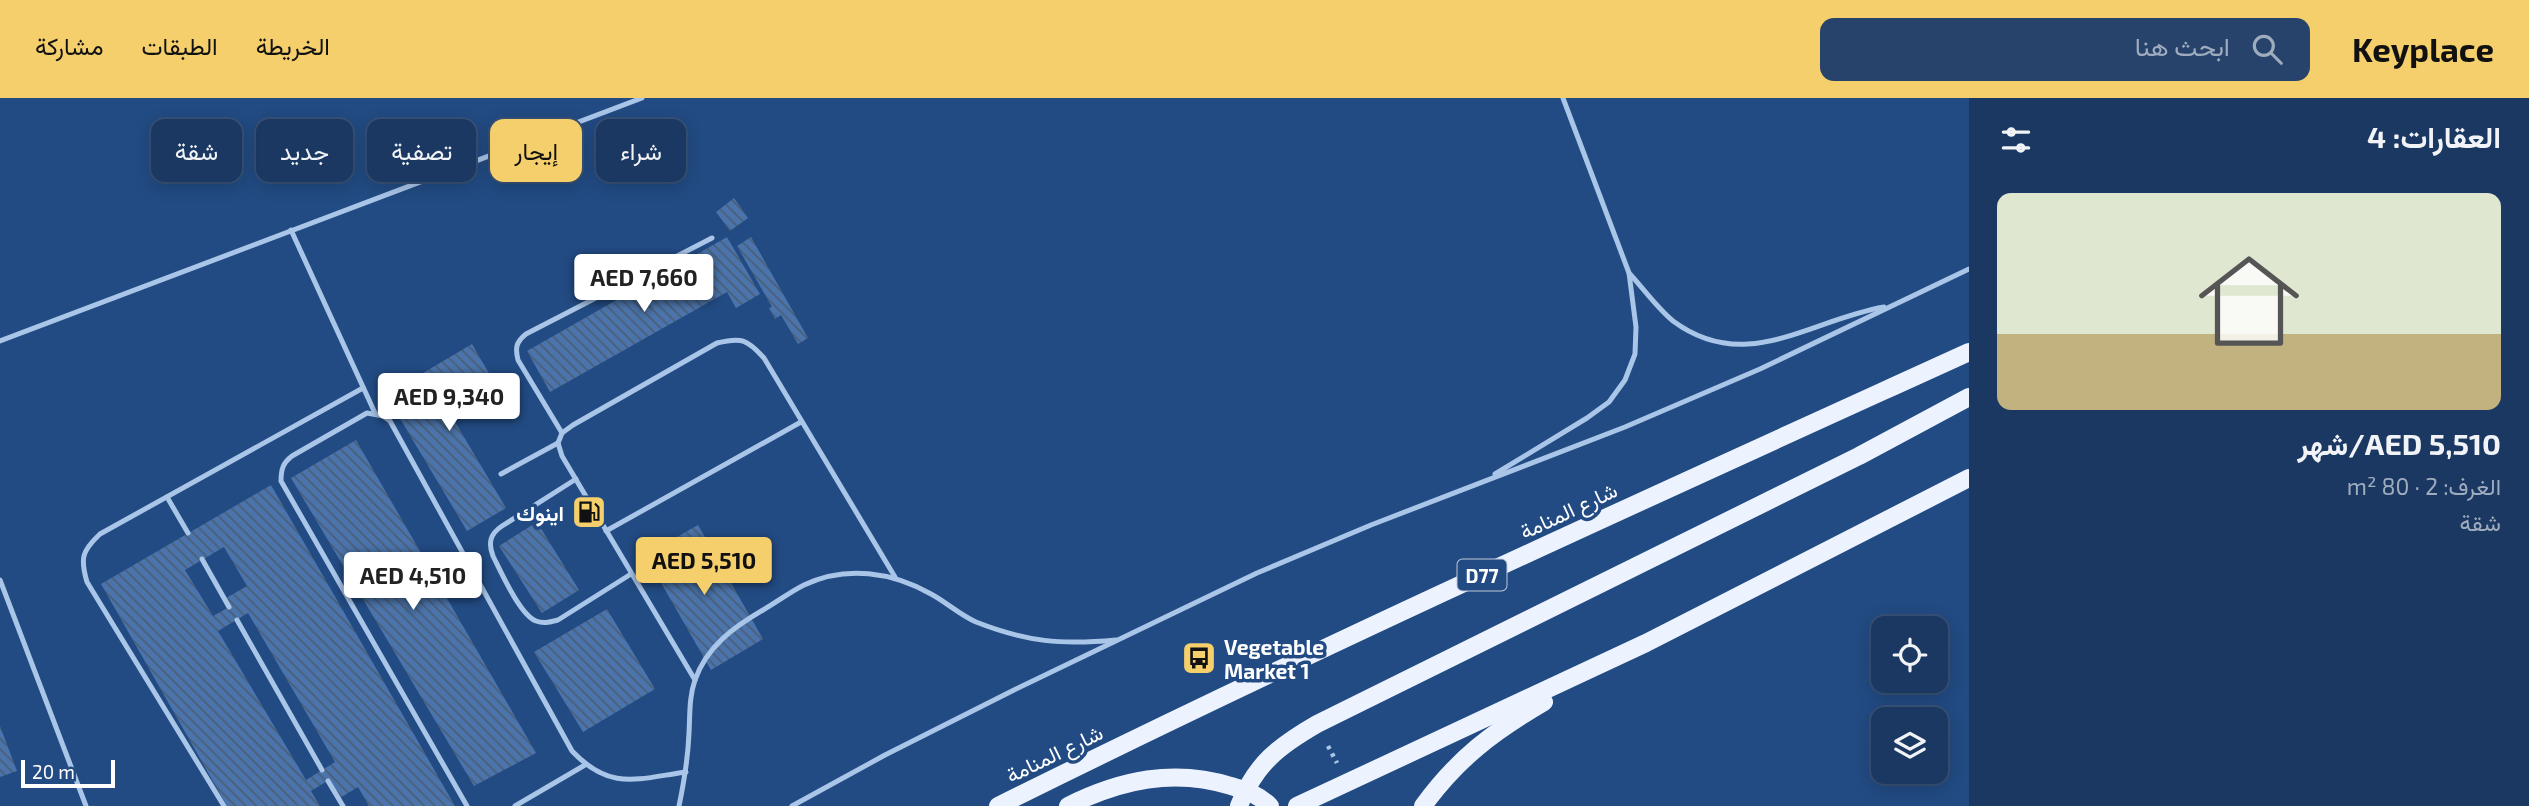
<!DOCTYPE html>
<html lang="ar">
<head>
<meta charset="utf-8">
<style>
  :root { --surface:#1a3862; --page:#27436b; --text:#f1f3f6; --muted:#9facbe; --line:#385277; --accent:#f5cf6b }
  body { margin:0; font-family:"Exo 2",Vazirmatn,sans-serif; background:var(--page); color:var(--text); direction:rtl; height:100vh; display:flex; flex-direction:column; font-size:26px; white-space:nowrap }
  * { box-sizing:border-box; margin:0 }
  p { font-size:23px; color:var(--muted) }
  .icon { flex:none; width:38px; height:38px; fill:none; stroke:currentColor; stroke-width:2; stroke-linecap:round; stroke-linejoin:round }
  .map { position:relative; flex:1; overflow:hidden; direction:ltr }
  .drawer { display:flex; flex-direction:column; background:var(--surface); width:560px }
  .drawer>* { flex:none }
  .top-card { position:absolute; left:21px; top:21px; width:665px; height:63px; direction:rtl; display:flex; gap:14px }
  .fabs { position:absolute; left:1871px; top:518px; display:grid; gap:14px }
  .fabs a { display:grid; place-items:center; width:77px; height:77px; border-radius:14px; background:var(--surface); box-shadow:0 4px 18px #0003,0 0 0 2px var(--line); font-size:35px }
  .scale { position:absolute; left:21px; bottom:18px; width:94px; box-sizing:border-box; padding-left:7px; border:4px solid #fff; border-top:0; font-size:19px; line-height:24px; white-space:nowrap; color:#fff; -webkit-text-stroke:5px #224b83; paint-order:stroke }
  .price { position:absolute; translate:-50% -60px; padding:0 16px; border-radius:7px; background:#fff; color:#222; font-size:23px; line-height:46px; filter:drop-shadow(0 2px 4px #0008) }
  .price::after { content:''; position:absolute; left:50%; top:42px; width:21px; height:16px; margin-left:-10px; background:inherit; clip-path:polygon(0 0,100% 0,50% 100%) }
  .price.selected { background:var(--accent); color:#111 }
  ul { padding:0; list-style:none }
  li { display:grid; align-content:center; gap:14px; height:371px; padding:0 28px }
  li+li { border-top:2px solid var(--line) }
  li span { display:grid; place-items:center; height:217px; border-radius:14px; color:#555 }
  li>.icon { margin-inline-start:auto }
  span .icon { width:126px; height:126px; fill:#fffc; stroke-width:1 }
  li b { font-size:30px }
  h2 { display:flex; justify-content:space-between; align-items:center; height:84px; padding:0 28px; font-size:30px }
  .chip { padding:0 24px; border-radius:14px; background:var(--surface); box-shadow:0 4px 18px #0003,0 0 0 2px var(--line); font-size:24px; line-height:63px }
  .chip.selected { background:var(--accent); color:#111 }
  header { display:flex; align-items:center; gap:42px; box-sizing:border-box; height:98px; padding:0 35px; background:var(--accent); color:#111 }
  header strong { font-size:33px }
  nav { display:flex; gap:38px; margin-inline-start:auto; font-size:24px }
  .search { width:490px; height:63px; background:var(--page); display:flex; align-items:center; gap:18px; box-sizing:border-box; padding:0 24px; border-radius:14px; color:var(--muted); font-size:26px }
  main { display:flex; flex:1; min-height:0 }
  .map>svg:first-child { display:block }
  .building { fill:url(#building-back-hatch); fill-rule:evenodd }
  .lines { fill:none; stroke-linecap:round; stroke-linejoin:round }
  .path { stroke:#a9c5e8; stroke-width:4.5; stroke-dasharray:3.5 5; stroke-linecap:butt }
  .lane { stroke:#a9c5e8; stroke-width:5 }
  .primary { stroke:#ecf3fe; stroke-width:18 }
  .labels { text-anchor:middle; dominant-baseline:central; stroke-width:7; stroke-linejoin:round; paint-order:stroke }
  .shield { fill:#224b83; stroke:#bdc9da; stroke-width:2 }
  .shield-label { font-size:19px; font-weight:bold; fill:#fff }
  .street-label { font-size:21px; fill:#fff; stroke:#224b83 }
  .poi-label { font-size:21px; font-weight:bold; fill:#fff; stroke:#224b83; text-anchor:end }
</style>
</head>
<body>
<header>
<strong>Keyplace</strong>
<div class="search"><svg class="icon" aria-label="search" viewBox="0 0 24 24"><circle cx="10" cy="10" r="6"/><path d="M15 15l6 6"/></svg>ابحث هنا</div>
<nav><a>الخريطة</a><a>الطبقات</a><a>مشاركة</a></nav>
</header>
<main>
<section class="drawer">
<h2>العقارات: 4<svg class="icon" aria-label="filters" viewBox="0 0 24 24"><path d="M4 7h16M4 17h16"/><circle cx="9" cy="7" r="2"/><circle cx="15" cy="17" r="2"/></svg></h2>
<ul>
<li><span style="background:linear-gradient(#dfe7d0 65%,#c2b280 0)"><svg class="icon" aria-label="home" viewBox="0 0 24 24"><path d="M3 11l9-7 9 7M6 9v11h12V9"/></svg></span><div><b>AED 5,510/شهر</b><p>الغرف: 2 · 80 m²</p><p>شقة</p></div></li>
</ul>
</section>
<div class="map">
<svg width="1969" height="708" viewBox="0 0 1969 708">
  <defs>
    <pattern id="building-back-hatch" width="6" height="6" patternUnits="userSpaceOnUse" patternTransform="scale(1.75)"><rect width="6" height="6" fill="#4a74ab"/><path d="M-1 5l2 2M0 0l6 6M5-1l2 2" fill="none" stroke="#4b5e77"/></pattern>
  </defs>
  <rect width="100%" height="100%" fill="#224b83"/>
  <g class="building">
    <path d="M734 100 748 120 730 133 716 114Z"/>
    <path d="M727 139 760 196 736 210 727 194 550 294 527 253Z"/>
    <path d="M751 139 808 240 798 246 781 217 775 221 769 210 772 209 737 148Z"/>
    <path d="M472 246 494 284 448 312 506 410 467 433 386 297Z"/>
    <path d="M356 342 536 655 474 688 291 380Z"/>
    <path d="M271 387 455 708H369L358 689 340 700 329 682 311 693 320 708H227L101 486ZM224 449 247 488 226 500 231 508 213 518 185 472ZM248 515 335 664 306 682 218 533Z"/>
    <path d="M537 424 579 492 542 515 499 448Z"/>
    <path d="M698 427 763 541 711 572 645 457Z"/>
    <path d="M607 511 655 591 583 634 534 554Z"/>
    <path d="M0 628 17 673 0 679Z"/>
  </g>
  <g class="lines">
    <path class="path" d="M1328 648 1337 665"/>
    <g class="lane">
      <path d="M291 132 375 315"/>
      <path d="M1629 175C1643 190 1657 210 1673 223 1746 277 1809 222 1884 209"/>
      <path d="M0 243 642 0"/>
      <path d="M562 335 518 262C515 250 516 244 526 236L712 140"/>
      <path d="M501 376 558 345"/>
      <path d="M1495 376 1587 320 1609 304 1625 282 1635 256 1636 229 1629 175 1563 0"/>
      <path d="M576 381 502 428C490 436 488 445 493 458 501 474 520 517 536 523 544 526 550 524 558 522L631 476"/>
      <path d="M167 399 188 435"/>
      <path d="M606 433 801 324"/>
      <path d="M202 461 229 509"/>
      <path d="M0 482 86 708"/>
      <path d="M237 522 322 672"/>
      <path d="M695 582 562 358 558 345 562 335 573 327 717 245C741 239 747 241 764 260L895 479"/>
      <path d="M328 683 343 708"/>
      <path d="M224 708 87 484C80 460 82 453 100 436L363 290"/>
      <path d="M467 708 281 383C281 371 283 365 292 358L367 315 383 318 390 323 572 653C610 693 636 681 686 674"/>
      <path d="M515 708 585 667"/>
      <path d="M679 708C684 684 688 660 689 635 690 617 689 599 695 582 707 548 734 529 763 512 777 504 790 494 804 487 846 467 892 474 931 496 946 504 960 517 976 524 1027 544 1061 547 1116 542"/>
      <path d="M792 708 885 657 1014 592 1257 475 1371 427 1625 329 1760 271 1969 171"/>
    </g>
    <g class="primary">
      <path d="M998 708C1318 549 1644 402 1969 254"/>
      <path d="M1068 708C1120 682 1174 670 1231 688 1246 692 1259 697 1270 708"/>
      <path d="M1239 708C1255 666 1279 648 1317 626L1859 358 1969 299"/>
      <path d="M1297 708 1646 545 1969 380"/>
      <path d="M1423 708C1458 660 1493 634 1544 604"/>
    </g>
  </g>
  <defs>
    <g id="fuel-square" transform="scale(1.75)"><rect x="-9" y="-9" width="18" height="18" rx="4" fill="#f5cf6b" stroke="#224b83"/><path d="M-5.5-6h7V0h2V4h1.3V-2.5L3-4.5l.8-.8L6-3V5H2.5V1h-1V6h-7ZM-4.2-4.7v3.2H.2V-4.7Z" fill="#111"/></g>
    <g id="bus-square" transform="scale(1.75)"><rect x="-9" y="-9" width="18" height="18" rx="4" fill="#f5cf6b" stroke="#224b83"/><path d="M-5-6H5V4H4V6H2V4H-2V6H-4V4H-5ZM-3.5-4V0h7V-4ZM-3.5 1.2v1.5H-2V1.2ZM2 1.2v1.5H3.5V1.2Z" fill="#111"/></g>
  </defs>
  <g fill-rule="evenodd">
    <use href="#fuel-square" x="589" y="414"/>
    <use href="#bus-square" x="1199" y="560"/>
  </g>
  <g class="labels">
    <rect class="shield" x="1457.5" y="461.5" width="49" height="31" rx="5"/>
    <g class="shield-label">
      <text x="1482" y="477">D77</text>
    </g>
    <g class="street-label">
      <text transform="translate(1568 412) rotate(-25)">شارع المنامة</text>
      <text transform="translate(1054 655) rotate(-26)">شارع المنامة</text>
    </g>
    <g class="poi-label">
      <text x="564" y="414">اينوك</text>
      <text x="1224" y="548" text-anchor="start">Vegetable<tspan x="1224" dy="24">Market 1</tspan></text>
    </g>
  </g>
</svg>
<div class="fabs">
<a><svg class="icon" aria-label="locate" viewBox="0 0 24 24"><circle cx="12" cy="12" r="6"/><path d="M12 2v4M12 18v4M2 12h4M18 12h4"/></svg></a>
<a><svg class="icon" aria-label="layers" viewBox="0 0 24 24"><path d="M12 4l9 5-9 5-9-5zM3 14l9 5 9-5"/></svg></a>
</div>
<div class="scale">20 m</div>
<b class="price" style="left:644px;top:216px">AED 7,660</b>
<b class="price" style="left:449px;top:335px">AED 9,340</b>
<b class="price selected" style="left:704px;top:499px">AED 5,510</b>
<b class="price" style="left:413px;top:514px">AED 4,510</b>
<div class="top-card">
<a class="chip">شراء</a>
<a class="chip selected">إيجار</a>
<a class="chip">تصفية</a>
<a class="chip">جديد</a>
<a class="chip">شقة</a>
</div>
</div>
</main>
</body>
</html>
